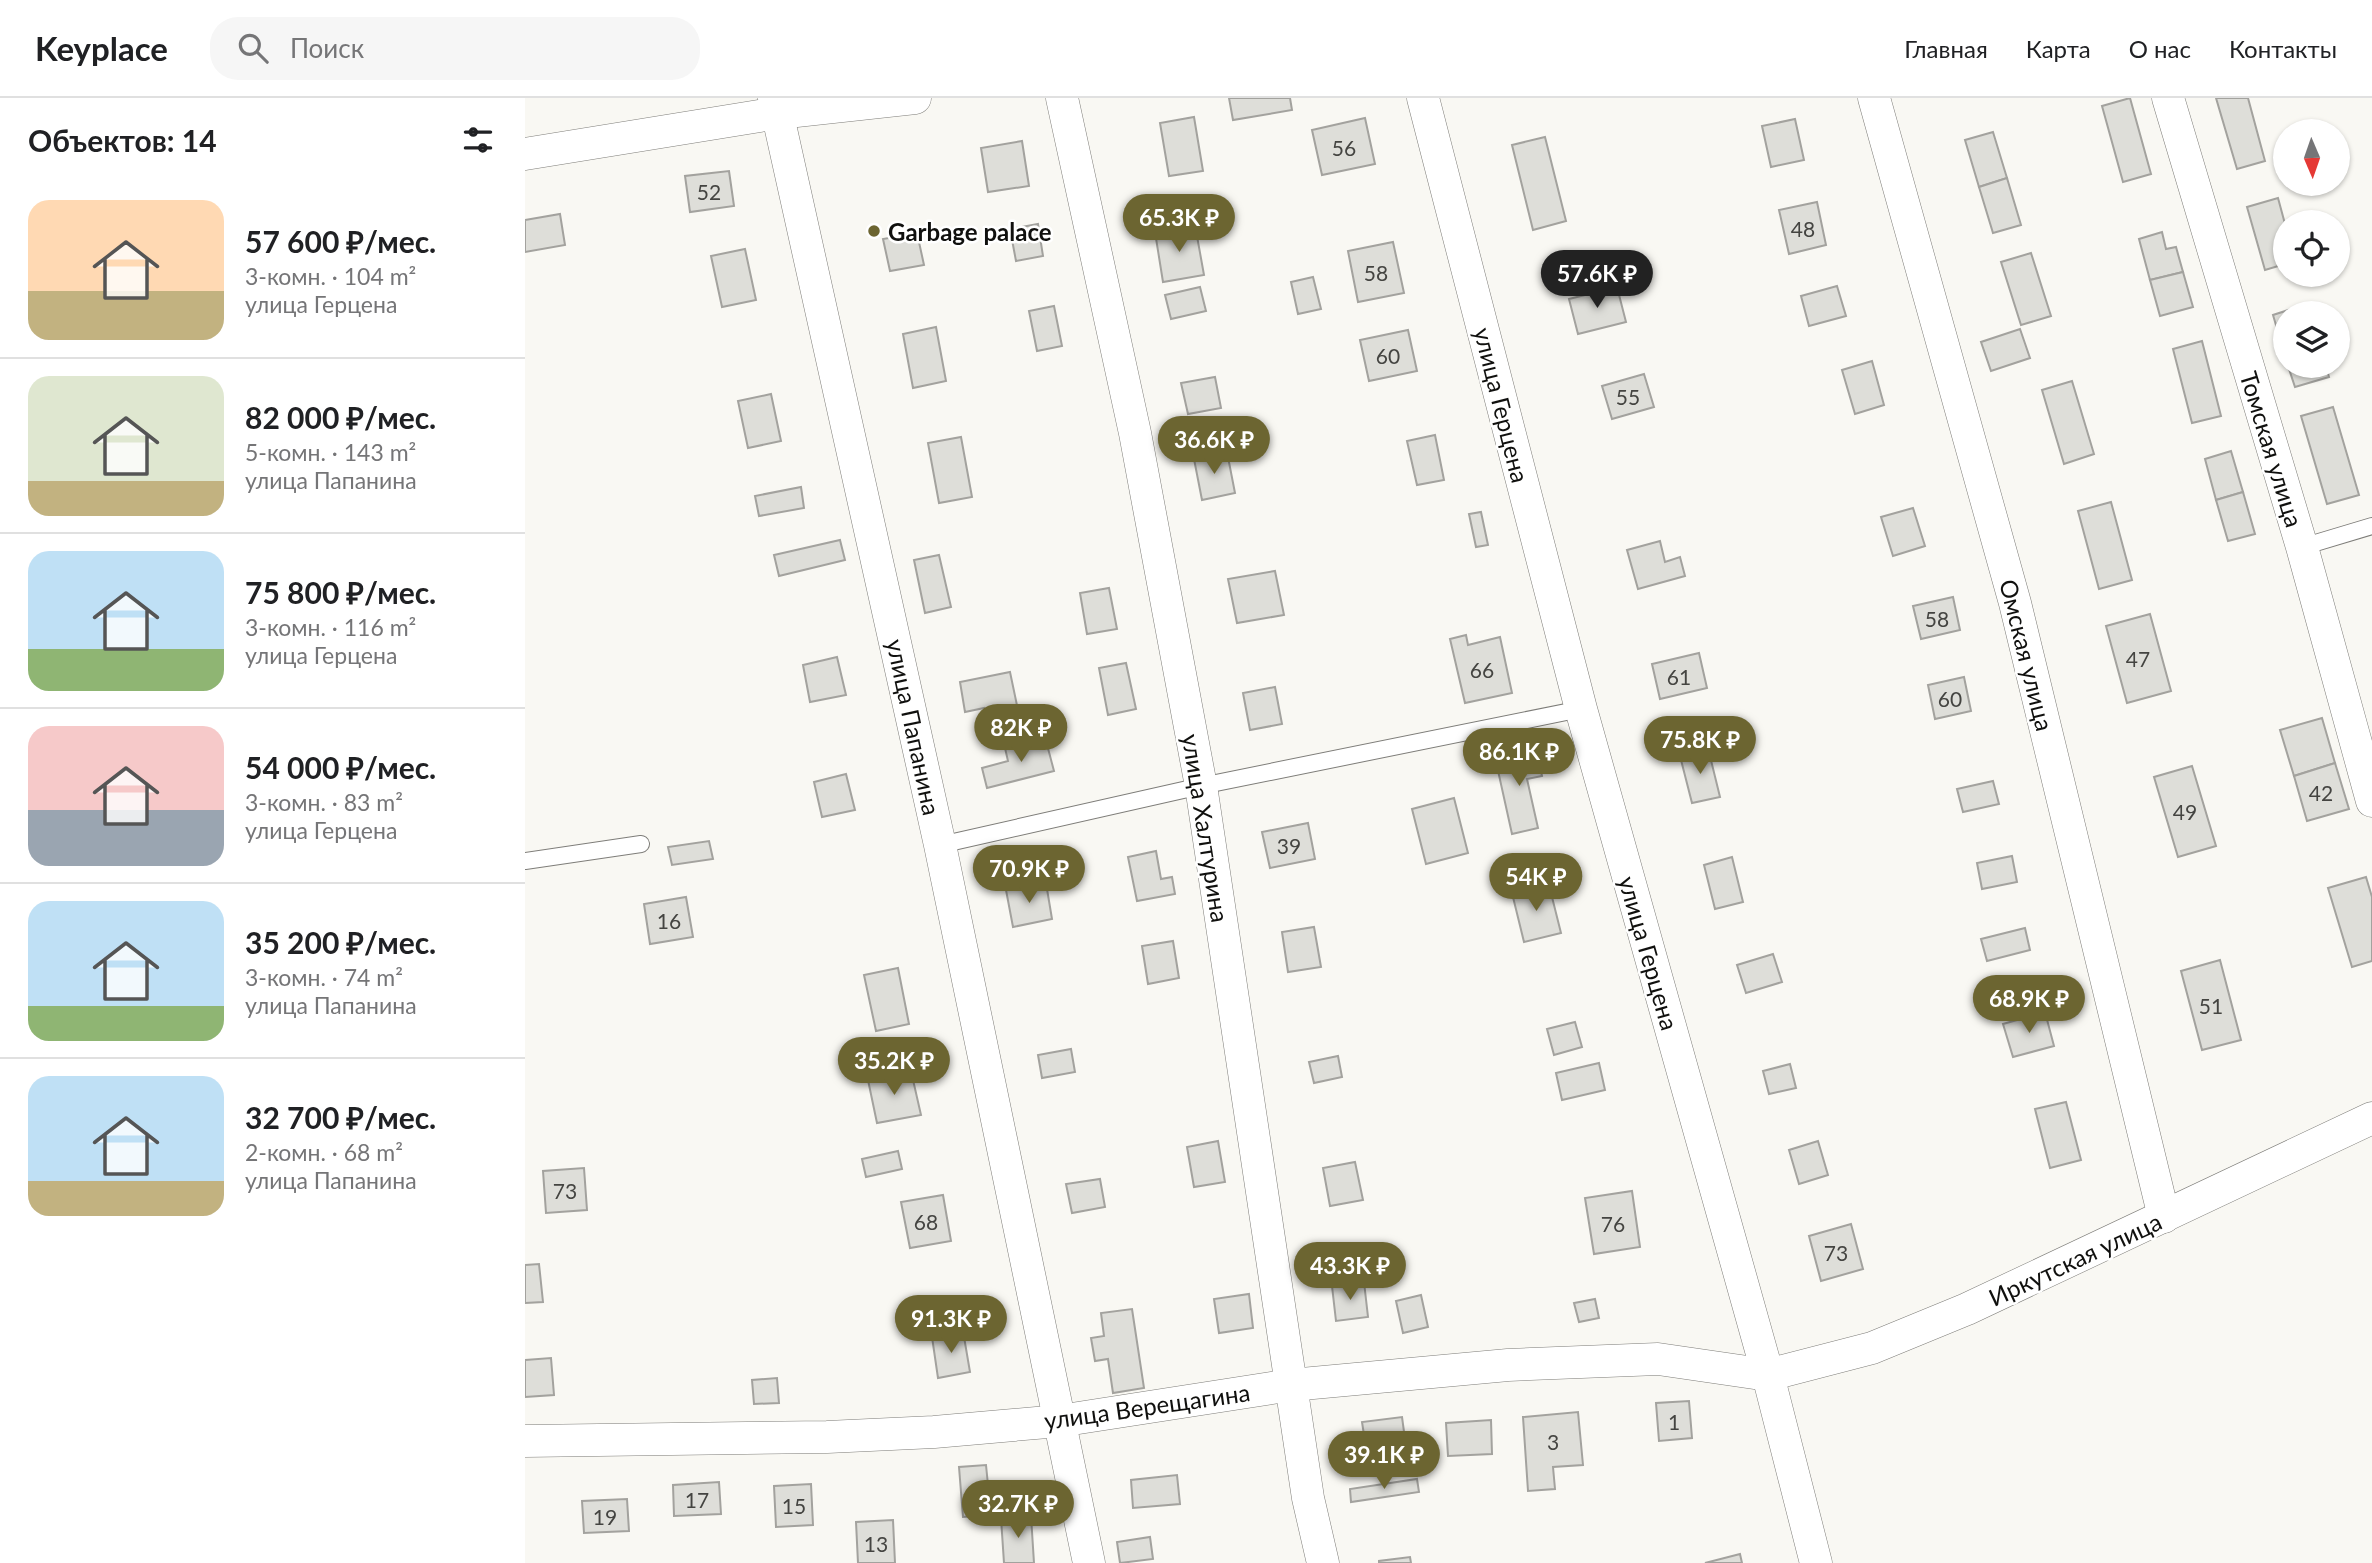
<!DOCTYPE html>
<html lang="ru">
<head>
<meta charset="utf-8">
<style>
  :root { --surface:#fff; --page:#f6f6f6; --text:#202124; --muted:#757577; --line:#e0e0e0; --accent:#6c6531 }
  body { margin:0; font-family:Lato,sans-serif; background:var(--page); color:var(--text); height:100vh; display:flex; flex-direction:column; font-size:26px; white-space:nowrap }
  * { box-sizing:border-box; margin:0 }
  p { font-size:23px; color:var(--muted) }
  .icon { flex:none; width:38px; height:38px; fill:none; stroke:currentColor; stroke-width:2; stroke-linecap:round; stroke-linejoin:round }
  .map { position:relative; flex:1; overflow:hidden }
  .panel { display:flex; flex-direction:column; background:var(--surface); width:525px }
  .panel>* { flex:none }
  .needle { width:46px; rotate:178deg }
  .controls { position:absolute; left:1748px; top:21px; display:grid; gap:14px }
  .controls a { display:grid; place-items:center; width:77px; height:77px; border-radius:50%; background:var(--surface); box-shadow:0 2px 5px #0004; font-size:35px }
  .price { position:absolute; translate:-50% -60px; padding:0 16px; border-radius:24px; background:var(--accent); color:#fff; font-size:23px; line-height:46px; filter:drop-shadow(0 2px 4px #0008) }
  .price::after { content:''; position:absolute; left:50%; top:42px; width:21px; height:16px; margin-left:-10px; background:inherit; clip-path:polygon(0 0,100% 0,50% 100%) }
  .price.current { background:#222; color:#fff }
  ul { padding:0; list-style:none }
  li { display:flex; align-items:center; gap:21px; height:175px; padding:0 28px }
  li+li { border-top:2px solid var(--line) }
  li span { display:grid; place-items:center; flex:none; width:196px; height:140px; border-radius:21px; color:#555 }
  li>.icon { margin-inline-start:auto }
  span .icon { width:84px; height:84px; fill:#fffc; stroke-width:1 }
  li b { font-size:30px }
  h2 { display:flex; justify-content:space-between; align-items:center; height:84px; padding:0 28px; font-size:30px }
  header { display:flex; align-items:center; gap:42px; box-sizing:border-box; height:98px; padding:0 35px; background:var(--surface); border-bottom:2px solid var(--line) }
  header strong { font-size:33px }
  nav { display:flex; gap:38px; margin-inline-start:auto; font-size:24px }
  .search { width:490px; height:63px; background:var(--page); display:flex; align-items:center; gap:18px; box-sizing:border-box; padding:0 24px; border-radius:28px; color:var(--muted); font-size:26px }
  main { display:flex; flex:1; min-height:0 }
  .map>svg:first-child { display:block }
  .building { fill:#deded9; stroke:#a3a29e; stroke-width:2 }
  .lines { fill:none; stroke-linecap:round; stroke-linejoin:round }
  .service-casing { stroke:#7e7d79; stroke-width:18 }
  .minor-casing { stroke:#7e7d79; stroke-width:33 }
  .service { stroke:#fff; stroke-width:16 }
  .minor { stroke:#fff; stroke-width:32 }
  .poi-dot { fill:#6c6531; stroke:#fff; stroke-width:2.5 }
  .labels { text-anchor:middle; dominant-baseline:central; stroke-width:5; stroke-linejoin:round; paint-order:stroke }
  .number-label { font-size:21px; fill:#444441 }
  .poi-label { font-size:24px; font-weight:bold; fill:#10100e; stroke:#fff; text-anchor:start }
  .street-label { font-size:24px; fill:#10100e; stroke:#fff }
</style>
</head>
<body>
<header>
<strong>Keyplace</strong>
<div class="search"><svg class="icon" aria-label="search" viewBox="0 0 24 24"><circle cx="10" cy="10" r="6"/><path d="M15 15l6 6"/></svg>Поиск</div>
<nav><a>Главная</a><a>Карта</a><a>О нас</a><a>Контакты</a></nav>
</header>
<main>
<section class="panel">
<h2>Объектов: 14<svg class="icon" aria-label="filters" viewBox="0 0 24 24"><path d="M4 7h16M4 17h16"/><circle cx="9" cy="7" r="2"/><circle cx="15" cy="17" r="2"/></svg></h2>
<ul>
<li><span style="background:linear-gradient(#ffd9b3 65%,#c2b280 0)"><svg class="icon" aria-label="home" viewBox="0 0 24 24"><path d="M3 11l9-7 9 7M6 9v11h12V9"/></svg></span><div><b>57 600 ₽/мес.</b><p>3-комн. · 104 m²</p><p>улица Герцена</p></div></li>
<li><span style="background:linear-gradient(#dfe7d0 75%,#c2b280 0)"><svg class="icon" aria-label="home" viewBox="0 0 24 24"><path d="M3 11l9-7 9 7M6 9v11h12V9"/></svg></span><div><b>82 000 ₽/мес.</b><p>5-комн. · 143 m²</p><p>улица Папанина</p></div></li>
<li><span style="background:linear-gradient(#bfe0f5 70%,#8fb573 0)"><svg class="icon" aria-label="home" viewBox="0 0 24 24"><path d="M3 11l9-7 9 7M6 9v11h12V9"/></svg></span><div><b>75 800 ₽/мес.</b><p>3-комн. · 116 m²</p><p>улица Герцена</p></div></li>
<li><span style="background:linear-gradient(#f6c9c9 60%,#9aa5b1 0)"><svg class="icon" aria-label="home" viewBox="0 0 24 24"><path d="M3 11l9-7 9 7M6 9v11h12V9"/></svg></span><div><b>54 000 ₽/мес.</b><p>3-комн. · 83 m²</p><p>улица Герцена</p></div></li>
<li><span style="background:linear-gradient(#bfe0f5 75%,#8fb573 0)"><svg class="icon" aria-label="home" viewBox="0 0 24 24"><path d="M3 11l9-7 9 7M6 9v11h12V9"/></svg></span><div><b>35 200 ₽/мес.</b><p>3-комн. · 74 m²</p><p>улица Папанина</p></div></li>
<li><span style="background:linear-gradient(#bfe0f5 75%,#c2b280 0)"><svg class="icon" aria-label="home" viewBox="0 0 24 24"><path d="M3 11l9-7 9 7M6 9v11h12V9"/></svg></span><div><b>32 700 ₽/мес.</b><p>2-комн. · 68 m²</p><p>улица Папанина</p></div></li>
</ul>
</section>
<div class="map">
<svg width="1847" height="1465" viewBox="0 0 1847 1465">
  <rect width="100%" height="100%" fill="#f9f8f3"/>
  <g class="building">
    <path d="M704 0H765L767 12 708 22Z"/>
    <path d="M1605 0 1626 76 1598 84 1577 8Z"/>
    <path d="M1691 0H1723L1740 63 1712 71Z"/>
    <path d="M669 19 678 73 644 78 635 25Z"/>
    <path d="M840 20 850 66 797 77 787 32Z"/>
    <path d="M1270 21 1279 62 1246 69 1237 28Z"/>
    <path d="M1468 34 1482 80 1454 89 1440 42Z"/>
    <path d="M1020 39 1041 123 1008 132 987 47Z"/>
    <path d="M497 43 504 88 463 94 456 50Z"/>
    <path d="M204 73 209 108 165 114 160 78Z"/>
    <path d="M1482 80 1496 127 1468 135 1454 89Z"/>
    <path d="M1753 100 1760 126V166L1740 172 1722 109Z"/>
    <path d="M1292 104 1301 147 1264 156 1254 112Z"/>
    <path d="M35 116 40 147 0 154V122Z"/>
    <path d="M513 126 518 158 491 163 485 131Z"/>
    <path d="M670 127 679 177 638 184 630 134Z"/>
    <path d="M1637 134 1641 151 1651 149 1658 174 1625 182 1614 141Z"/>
    <path d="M392 135 399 167 365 173 358 141Z"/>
    <path d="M868 144 879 195 833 204 823 153Z"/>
    <path d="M220 151 231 202 197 209 186 158Z"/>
    <path d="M1506 155 1526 218 1496 227 1476 164Z"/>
    <path d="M1658 174 1668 209 1635 218 1625 182Z"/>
    <path d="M788 179 796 211 773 216 766 184Z"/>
    <path d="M1312 188 1321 218 1284 228 1276 198Z"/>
    <path d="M675 189 681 213 646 221 640 197Z"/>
    <path d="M1092 189 1101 224 1053 236 1044 201Z"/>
    <path d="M1782 206 1785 215H1760V258L1748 217Z"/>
    <path d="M529 208 537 248 512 253 504 213Z"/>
    <path d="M411 229 421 283 388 290 378 236Z"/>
    <path d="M1495 231 1505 260 1466 273 1456 244Z"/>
    <path d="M883 232 892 273 844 283 835 242Z"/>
    <path d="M1677 243 1696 318 1667 325 1648 251Z"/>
    <path d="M1347 263 1359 307 1330 316 1317 272Z"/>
    <path d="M1763 268H1801L1804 279 1770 289Z"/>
    <path d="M1119 276 1129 309 1087 321 1077 288Z"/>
    <path d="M690 279 696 310 663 316 656 285Z"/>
    <path d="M1547 283 1569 356 1539 366 1517 292Z"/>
    <path d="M246 296 256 343 223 350 213 303Z"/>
    <path d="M1808 309 1834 397 1802 406 1776 318Z"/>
    <path d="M910 337 919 382 892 387 882 343Z"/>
    <path d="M436 339 447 399 414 405 403 345Z"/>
    <path d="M1706 353 1718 394 1691 402 1680 361Z"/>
    <path d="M702 354 710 395 677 402 669 361Z"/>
    <path d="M276 389 279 410 234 418 230 398Z"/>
    <path d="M1718 394 1730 436 1703 443 1691 402Z"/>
    <path d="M1586 404 1607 482 1574 491 1553 413Z"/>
    <path d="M1388 410 1400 448 1368 458 1356 419Z"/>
    <path d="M956 414 963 447 951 449 944 416Z"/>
    <path d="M315 442 320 462 254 478 249 457Z"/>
    <path d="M1135 443 1140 464 1155 459 1160 478 1113 491 1102 452Z"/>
    <path d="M414 457 426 509 400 515 389 462Z"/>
    <path d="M750 473 759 517 712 525 703 481Z"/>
    <path d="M584 490 592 531 562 536 555 495Z"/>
    <path d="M1428 499 1435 532 1396 541 1388 508Z"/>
    <path d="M1625 516 1646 593 1602 605 1581 528Z"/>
    <path d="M941 537 943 547 975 539 987 595 940 605 925 541Z"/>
    <path d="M1174 555 1182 590 1135 601 1127 566Z"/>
    <path d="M312 559 321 597 285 604 278 567Z"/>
    <path d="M601 565 611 611 583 617 574 570Z"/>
    <path d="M485 574 494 617 462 624 459 610 440 614 435 584Z"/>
    <path d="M1439 579 1446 613 1410 621 1403 587Z"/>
    <path d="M750 589 757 626 725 632 718 595Z"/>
    <path d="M1797 620 1810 665 1769 678 1755 632Z"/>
    <path d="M520 639 529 673 462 690 457 670 483 663 480 650Z"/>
    <path d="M1011 650 1017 678 1002 681 1013 730 987 736 970 659Z"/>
    <path d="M1183 650 1195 699 1167 705 1155 658Z"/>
    <path d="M1810 665 1824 711 1782 723 1769 678Z"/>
    <path d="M1667 668 1691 748 1653 759 1629 679Z"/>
    <path d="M321 676 330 712 297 719 289 684Z"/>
    <path d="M1468 683 1474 706 1438 714 1432 691Z"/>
    <path d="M929 700 943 755 901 766 887 711Z"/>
    <path d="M783 725 790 761 745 770 737 734Z"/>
    <path d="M184 743 188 761 147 767 143 749Z"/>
    <path d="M631 753 636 781 647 779 650 796 612 803 603 759Z"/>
    <path d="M1487 758 1492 784 1457 791 1452 765Z"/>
    <path d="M1207 759 1218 804 1190 811 1179 767Z"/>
    <path d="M1841 779 1847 799V863L1827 869 1803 790Z"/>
    <path d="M521 785 527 821 488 829 481 792Z"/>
    <path d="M1024 787 1036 835 999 844 987 795Z"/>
    <path d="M161 799 168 839 125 846 119 806Z"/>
    <path d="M789 829 796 869 763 874 757 834Z"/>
    <path d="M1500 830 1505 852 1462 863 1456 841Z"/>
    <path d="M648 843 654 880 623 886 617 848Z"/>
    <path d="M1248 856 1257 884 1221 895 1212 867Z"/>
    <path d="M1695 862 1716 942 1677 952 1656 873Z"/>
    <path d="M373 870 384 926 351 933 339 877Z"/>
    <path d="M1520 914 1529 948 1488 959 1478 926Z"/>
    <path d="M1050 924 1057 949 1029 957 1022 931Z"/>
    <path d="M546 951 550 974 517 980 513 957Z"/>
    <path d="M813 958 817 979 789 985 784 964Z"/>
    <path d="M1074 965 1080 992 1037 1002 1031 975Z"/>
    <path d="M1265 966 1271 990 1244 996 1238 973Z"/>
    <path d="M386 973 396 1017 352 1025 343 982Z"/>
    <path d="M1541 1004 1556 1062 1525 1070 1510 1011Z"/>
    <path d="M693 1043 700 1084 669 1089 662 1049Z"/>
    <path d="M1293 1043 1303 1077 1274 1086 1264 1052Z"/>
    <path d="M373 1053 377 1071 341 1079 337 1061Z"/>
    <path d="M830 1064 838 1102 805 1108 798 1070Z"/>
    <path d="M59 1070 62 1112 21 1115 18 1073Z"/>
    <path d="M575 1081 580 1109 547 1115 541 1086Z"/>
    <path d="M1107 1093 1115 1149 1069 1156 1060 1100Z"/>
    <path d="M418 1097 426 1143 385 1150 376 1104Z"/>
    <path d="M1326 1126 1338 1171 1296 1183 1284 1138Z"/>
    <path d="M14 1166 18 1204 0 1205V1167Z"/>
    <path d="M839 1184 843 1219 811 1223 807 1188Z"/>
    <path d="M724 1196 728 1230 694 1235 689 1201Z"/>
    <path d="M896 1197 903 1229 878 1235 871 1203Z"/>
    <path d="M1070 1201 1074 1220 1054 1224 1049 1205Z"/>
    <path d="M607 1211 619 1290 588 1295 583 1261 570 1263 566 1240 579 1238 576 1215Z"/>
    <path d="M438 1233 445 1274 413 1280 407 1239Z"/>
    <path d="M26 1260 29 1297 0 1299V1262Z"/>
    <path d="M252 1280 254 1305 229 1306 227 1282Z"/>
    <path d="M1164 1303 1167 1340 1134 1343 1131 1305Z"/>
    <path d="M1053 1314 1058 1367 1028 1369 1030 1391 1003 1393 998 1319Z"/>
    <path d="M877 1319 883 1363 844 1369 837 1324Z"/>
    <path d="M966 1322 967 1356 923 1358 921 1325Z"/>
    <path d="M461 1367 466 1417 438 1419 434 1369Z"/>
    <path d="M652 1377 655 1406 608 1410 606 1382Z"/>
    <path d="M892 1381 894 1394 826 1404 825 1391Z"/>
    <path d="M194 1384 196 1416 149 1418 148 1387Z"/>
    <path d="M286 1386 288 1427 251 1429 249 1388Z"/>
    <path d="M102 1401 104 1433 59 1435 57 1403Z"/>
    <path d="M506 1418 509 1465H479L476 1420Z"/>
    <path d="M368 1422 370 1465H333L331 1424Z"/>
    <path d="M625 1439 628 1461 595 1465 592 1444Z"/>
    <path d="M1215 1456 1217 1465H1180Z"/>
    <path d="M885 1459 886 1465H854V1463Z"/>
  </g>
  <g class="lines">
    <g class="service-casing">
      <g id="service">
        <path d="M1777 449 1847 428"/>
        <path d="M415 747 676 688 1056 611"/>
        <path d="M0 763 116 746"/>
      </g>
    </g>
    <g class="minor-casing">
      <g id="minor">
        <path d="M249 0 415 747 564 1465"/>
        <path d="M537 0 610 335 676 688 783 1400 798 1465"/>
        <path d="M898 0 1056 611 1243 1277 1291 1465"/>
        <path d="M1349 0 1490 505 1639 1119"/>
        <path d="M1643 0 1777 449 1847 703"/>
        <path d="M0 56 253 15 390 0"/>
        <path d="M0 1343 302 1339 409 1334 534 1323 766 1287 983 1267 1133 1261 1243 1277 1347 1250 1442 1211 1847 1020"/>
      </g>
    </g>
    <use href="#service" class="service"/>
    <use href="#minor" class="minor"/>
  </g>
  <circle class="poi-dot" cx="349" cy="133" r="7"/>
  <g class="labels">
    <g class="number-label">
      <text x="819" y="49">56</text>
      <text x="184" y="93">52</text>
      <text x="1278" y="130">48</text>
      <text x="851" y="174">58</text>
      <text x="863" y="257">60</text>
      <text x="1103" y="298">55</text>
      <text x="1412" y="520">58</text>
      <text x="1613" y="560">47</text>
      <text x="957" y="571">66</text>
      <text x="1154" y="578">61</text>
      <text x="1425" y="600">60</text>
      <text x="1796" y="694">42</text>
      <text x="1660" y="713">49</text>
      <text x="764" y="747">39</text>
      <text x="144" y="822">16</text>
      <text x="1686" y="907">51</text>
      <text x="40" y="1092">73</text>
      <text x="401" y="1123">68</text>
      <text x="1088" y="1125">76</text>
      <text x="1311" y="1154">73</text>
      <text x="1149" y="1323">1</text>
      <text x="1028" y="1343">3</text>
      <text x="172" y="1401">17</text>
      <text x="269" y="1407">15</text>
      <text x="80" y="1418">19</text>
      <text x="351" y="1445">13</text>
    </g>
    <g class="poi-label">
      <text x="363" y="133">Garbage palace</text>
    </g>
    <g class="street-label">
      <text transform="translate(977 307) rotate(76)">улица Герцена</text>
      <text transform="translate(1747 351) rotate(73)">Томская улица</text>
      <text transform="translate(1502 557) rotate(76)">Омская улица</text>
      <text transform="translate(389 629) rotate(78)">улица Папанина</text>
      <text transform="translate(681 730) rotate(81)">улица Халтурина</text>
      <text transform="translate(1124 855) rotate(74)">улица Герцена</text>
      <text transform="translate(1550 1161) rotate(-25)">Иркутская улица</text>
      <text transform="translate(622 1308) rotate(-8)">улица Верещагина</text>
    </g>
  </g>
</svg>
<div class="controls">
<a><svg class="needle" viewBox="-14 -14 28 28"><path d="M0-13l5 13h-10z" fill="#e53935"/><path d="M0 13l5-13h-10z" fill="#757577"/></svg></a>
<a><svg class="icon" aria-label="locate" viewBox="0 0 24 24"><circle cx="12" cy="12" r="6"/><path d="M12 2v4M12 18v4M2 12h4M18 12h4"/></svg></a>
<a><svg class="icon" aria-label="layers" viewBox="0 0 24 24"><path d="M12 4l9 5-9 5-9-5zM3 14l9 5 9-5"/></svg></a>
</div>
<b class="price" style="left:654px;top:156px">65.3K ₽</b>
<b class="price current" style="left:1072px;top:212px">57.6K ₽</b>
<b class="price" style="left:689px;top:378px">36.6K ₽</b>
<b class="price" style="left:496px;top:666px">82K ₽</b>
<b class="price" style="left:1175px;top:678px">75.8K ₽</b>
<b class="price" style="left:994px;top:690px">86.1K ₽</b>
<b class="price" style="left:504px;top:807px">70.9K ₽</b>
<b class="price" style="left:1011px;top:815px">54K ₽</b>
<b class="price" style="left:1504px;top:937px">68.9K ₽</b>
<b class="price" style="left:369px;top:999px">35.2K ₽</b>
<b class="price" style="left:825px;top:1204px">43.3K ₽</b>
<b class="price" style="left:426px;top:1257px">91.3K ₽</b>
<b class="price" style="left:859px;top:1393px">39.1K ₽</b>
<b class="price" style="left:493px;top:1442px">32.7K ₽</b>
</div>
</main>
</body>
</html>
